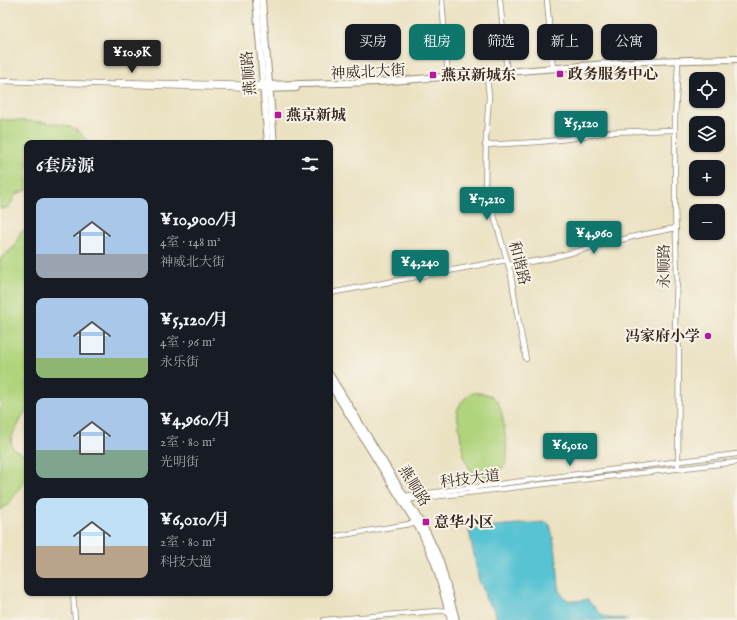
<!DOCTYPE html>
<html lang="zh">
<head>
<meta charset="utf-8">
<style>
  :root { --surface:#171b24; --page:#242831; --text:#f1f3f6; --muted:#9ea1a6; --accent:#0f766e }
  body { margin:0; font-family:"IM FELL English","Noto Serif SC",serif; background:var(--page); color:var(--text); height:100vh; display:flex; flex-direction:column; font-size:15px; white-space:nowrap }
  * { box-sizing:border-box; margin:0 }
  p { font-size:13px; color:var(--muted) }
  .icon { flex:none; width:22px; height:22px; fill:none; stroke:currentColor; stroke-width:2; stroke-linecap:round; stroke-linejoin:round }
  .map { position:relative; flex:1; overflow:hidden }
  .panel { position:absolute; left:24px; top:140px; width:309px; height:456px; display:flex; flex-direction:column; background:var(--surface); border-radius:8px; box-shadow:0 1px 3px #0004 }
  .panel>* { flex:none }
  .top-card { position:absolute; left:345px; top:24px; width:332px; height:36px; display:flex; gap:8px }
  .buttons { position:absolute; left:689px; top:72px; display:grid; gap:8px }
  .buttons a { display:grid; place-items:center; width:36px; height:36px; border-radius:8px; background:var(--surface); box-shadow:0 1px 3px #0004; font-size:20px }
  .price { position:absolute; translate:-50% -34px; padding:0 9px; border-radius:4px; background:var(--accent); color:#fff; font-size:13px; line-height:26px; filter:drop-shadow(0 1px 2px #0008) }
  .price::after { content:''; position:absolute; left:50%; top:24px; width:12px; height:9px; margin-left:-6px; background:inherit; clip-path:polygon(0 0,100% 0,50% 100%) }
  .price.selected { background:#222; color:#fff }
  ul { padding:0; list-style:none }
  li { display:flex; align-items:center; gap:12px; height:100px; padding:0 12px }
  li span { display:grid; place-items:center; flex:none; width:112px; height:80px; border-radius:8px; color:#555 }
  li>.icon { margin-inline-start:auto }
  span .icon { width:48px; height:48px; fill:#fffc; stroke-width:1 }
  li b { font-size:17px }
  h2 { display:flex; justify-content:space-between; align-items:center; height:48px; padding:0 12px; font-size:17px }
  .chip { padding:0 14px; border-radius:8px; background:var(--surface); box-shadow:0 1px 3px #0004; font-size:14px; line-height:36px }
  .chip.selected { background:var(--accent); color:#fff }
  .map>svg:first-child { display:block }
  .green { fill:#b0d47c; stroke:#767f4d }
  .water { fill:#58c3d3; stroke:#4a7678 }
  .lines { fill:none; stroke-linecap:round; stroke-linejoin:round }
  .minor-casing { stroke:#938670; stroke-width:6 }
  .major-casing { stroke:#938670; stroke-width:8 }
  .minor { stroke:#fff; stroke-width:4.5 }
  .major { stroke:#fff; stroke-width:6 }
  .poi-dot { fill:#b5179e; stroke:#f7f3e8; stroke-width:1.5 }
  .labels { text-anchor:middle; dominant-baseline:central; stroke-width:4; stroke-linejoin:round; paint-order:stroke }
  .street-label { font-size:15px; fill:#3b2a1e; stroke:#f7f3e8 }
  .poi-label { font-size:15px; font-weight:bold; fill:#3b2a1e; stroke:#f7f3e8; text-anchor:start }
</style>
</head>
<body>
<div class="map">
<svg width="737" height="620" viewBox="0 0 737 620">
  <rect width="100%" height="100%" fill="#f7f3e8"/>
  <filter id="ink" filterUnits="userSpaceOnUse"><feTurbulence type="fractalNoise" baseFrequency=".025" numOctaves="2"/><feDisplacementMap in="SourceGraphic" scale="8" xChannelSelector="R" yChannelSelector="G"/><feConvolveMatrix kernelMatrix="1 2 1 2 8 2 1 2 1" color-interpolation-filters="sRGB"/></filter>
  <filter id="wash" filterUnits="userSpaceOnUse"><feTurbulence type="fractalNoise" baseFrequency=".012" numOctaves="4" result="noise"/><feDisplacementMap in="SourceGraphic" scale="16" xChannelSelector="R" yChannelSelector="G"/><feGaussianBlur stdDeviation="0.9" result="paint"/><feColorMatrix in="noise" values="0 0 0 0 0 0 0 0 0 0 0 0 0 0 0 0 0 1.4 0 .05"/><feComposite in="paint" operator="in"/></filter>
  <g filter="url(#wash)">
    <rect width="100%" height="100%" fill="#ebe2c2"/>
    <g class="green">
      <path d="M0 119C19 122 62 120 77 130 81 133 84 138 88 142V143H27V190C24 191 19 192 17 194 10 200 14 208 0 209Z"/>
      <path d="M27 228V409L12 436 11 443 13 449 24 455 27 459V469L25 480 8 505 0 510V259L15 246 20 233Z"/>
      <path d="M473 393C499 391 502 407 504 428 506 438 507 449 507 460 504 468 498 474 490 476 466 479 464 457 461 440 460 431 458 421 457 412 459 403 465 397 473 393Z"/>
    </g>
    <path class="water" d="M546 522 550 525C553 537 556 550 557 562 560 585 554 608 588 599L589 602C595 607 601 616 609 618 616 620 621 616 628 620H497L495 611 485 598 484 591 479 581 469 530 506 525Z"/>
  </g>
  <g filter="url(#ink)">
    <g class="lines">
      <g class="minor-casing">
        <g id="minor">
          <path d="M442 0 448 77"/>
          <path d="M500 0 507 73"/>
          <path d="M547 0 553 69"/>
          <path d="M678 64 675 119V204L677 278 675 326 679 348 678 468"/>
          <path d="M487 78 489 96 486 138 485 193 493 212 511 274 517 313 526 359"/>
          <path d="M0 81 263 89"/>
          <path d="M117 82 263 85"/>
          <path d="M485 145 539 142 567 139 607 132 675 130"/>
          <path d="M509 265 547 259 636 236 676 228"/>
          <path d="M330 293 507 260"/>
          <path d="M405 496 737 454"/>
          <path d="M405 500 737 462"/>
          <path d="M330 537 416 523"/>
          <path d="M73 593 75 620"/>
          <path d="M324 620 450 610"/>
        </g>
      </g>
      <g class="major-casing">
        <g id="major">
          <path d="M256 0 268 143"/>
          <path d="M262 0 274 143"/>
          <path d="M263 85 379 82 646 61 737 59"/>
          <path d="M263 89 296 88"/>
          <path d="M330 375 427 533 440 561 456 620"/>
          <path d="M330 384 422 533 435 563 451 620"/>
        </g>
      </g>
      <use href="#minor" class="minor"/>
      <use href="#major" class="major"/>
    </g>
  </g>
  <g class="poi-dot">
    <rect x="556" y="70" width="8" height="8" rx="2"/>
    <rect x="429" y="71" width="8" height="8" rx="2"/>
    <rect x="274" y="111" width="8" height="8" rx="2"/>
    <circle cx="708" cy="336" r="4"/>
    <rect x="422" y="518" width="8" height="8" rx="2"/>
  </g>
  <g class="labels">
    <g class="street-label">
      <text transform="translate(368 72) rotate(-3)">神威北大街</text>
      <text transform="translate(249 73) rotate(-95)">燕顺路</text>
      <text transform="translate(519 263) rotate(76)">和谐路</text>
      <text transform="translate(664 266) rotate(-90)">永顺路</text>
      <text transform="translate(470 479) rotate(-7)">科技大道</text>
      <text transform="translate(414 486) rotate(58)">燕顺路</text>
    </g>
    <g class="poi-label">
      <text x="568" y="74">政务服务中心</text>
      <text x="441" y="75">燕京新城东</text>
      <text x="286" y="115">燕京新城</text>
      <text x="700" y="336" text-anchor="end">冯家府小学</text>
      <text x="434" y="522">意华小区</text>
    </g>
  </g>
</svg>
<div class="buttons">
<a><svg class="icon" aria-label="locate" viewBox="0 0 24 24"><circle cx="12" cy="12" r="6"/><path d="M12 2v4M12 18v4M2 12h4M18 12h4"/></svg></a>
<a><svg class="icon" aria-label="layers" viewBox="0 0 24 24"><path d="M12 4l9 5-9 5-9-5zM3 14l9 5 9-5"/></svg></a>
<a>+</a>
<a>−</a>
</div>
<b class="price selected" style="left:132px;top:74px">¥10.9K</b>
<b class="price" style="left:581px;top:145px">¥5,120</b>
<b class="price" style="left:487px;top:221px">¥7,210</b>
<b class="price" style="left:594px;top:255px">¥4,960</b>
<b class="price" style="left:420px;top:284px">¥4,240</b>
<b class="price" style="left:570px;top:467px">¥6,010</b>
<div class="top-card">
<a class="chip">买房</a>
<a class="chip selected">租房</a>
<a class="chip">筛选</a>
<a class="chip">新上</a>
<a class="chip">公寓</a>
</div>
<section class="panel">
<h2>6套房源<svg class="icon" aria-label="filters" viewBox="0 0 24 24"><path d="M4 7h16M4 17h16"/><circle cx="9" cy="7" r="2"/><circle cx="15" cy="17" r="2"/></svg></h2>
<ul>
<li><span style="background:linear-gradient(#a9c7e8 70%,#9aa5b1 0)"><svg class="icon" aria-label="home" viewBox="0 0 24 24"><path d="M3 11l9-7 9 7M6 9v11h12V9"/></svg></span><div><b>¥10,900/月</b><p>4室 · 148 m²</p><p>神威北大街</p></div></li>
<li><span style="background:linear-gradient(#a9c7e8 75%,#8fb573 0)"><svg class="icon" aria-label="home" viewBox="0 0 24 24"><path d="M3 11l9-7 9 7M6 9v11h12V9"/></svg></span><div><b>¥5,120/月</b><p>4室 · 96 m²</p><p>永乐街</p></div></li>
<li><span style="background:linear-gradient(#a9c7e8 65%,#7fa58c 0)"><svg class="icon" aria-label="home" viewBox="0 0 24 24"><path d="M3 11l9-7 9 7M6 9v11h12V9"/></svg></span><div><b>¥4,960/月</b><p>2室 · 80 m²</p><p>光明街</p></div></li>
<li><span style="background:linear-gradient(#bfe0f5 60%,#b9a48a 0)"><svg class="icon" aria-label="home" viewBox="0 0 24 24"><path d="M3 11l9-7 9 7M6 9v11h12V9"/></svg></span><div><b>¥6,010/月</b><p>2室 · 80 m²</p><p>科技大道</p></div></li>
</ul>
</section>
</div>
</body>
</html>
